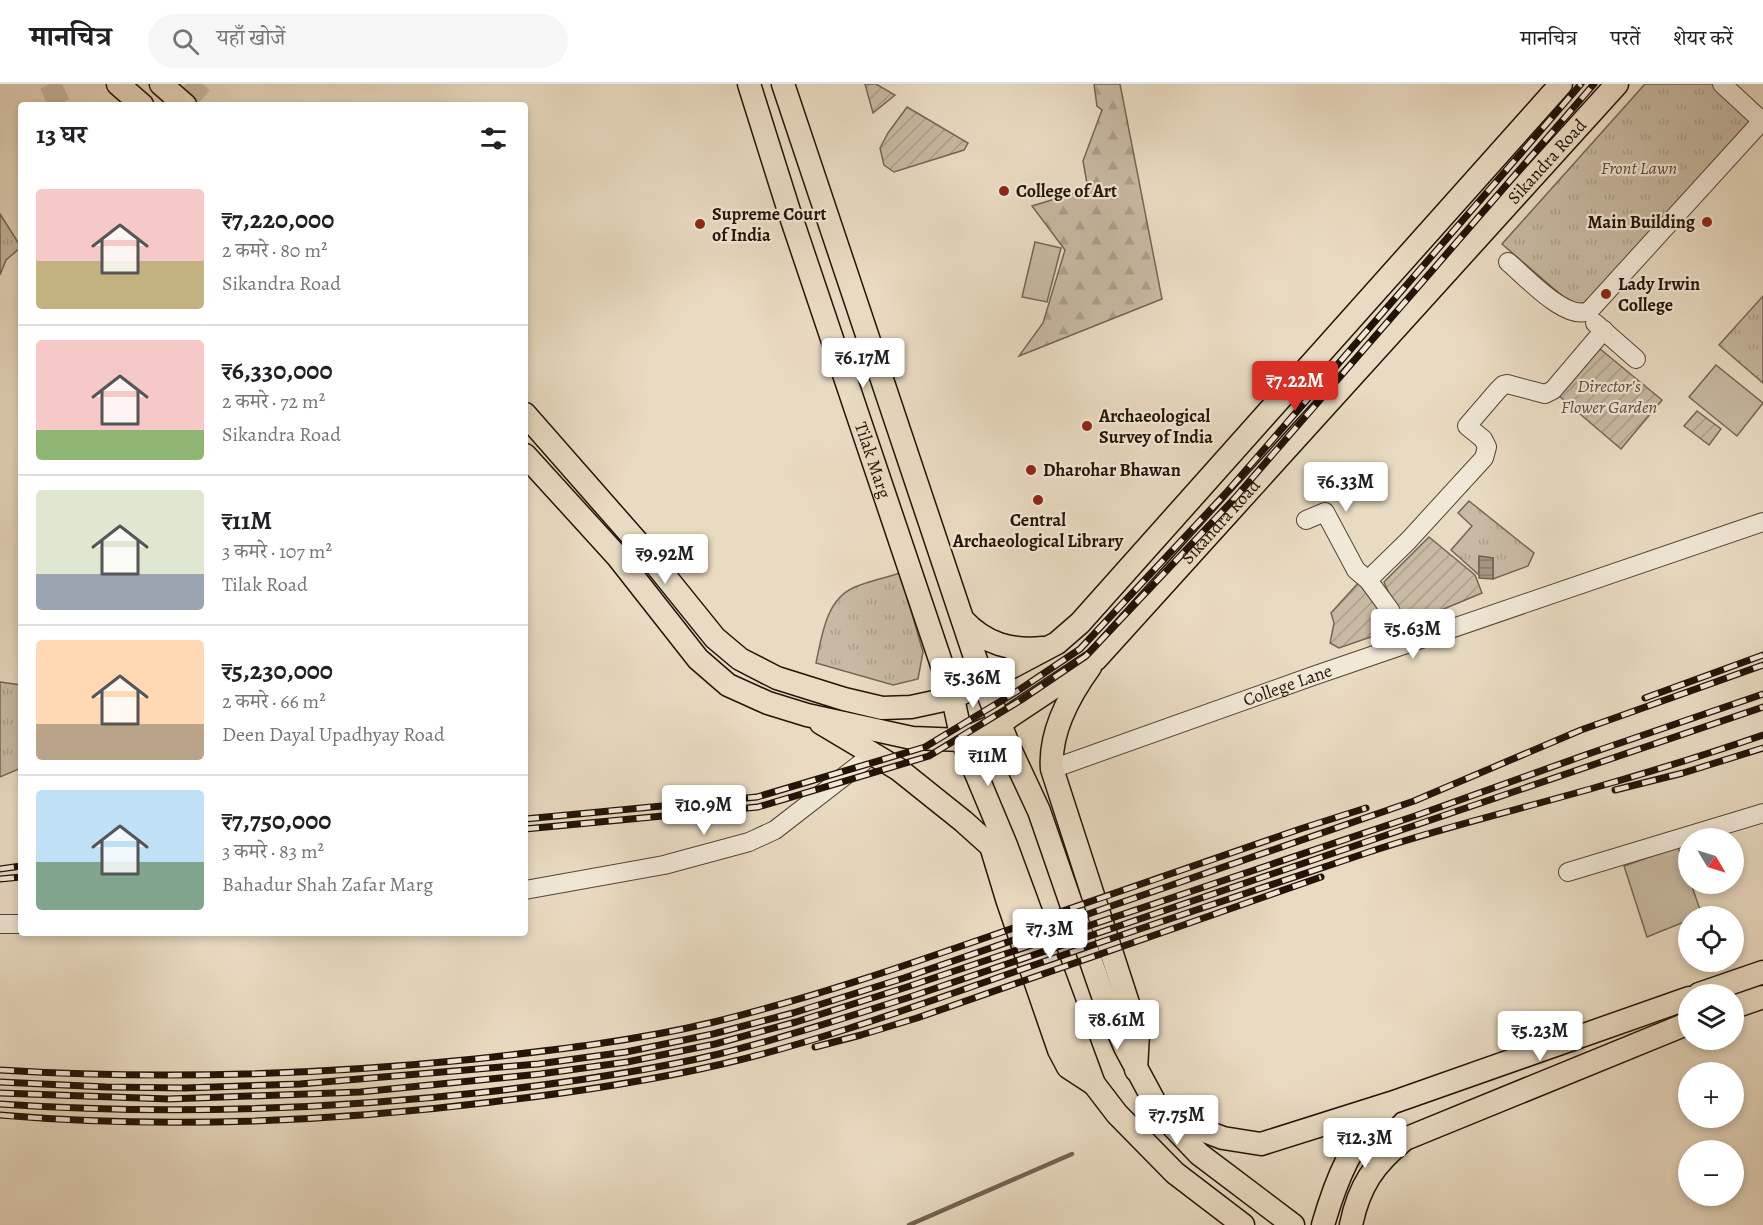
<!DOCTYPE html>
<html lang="hi">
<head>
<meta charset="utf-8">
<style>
  :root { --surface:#fff; --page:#f6f6f6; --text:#202124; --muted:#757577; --line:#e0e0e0; --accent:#d93025 }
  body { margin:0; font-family:Alegreya,"Noto Serif Devanagari",serif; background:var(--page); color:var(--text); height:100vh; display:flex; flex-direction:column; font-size:22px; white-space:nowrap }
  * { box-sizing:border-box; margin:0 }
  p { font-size:20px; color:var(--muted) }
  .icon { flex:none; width:33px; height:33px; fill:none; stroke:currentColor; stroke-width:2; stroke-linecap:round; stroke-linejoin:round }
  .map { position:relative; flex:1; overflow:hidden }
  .side { position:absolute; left:18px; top:18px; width:510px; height:834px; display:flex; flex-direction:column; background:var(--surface); border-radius:6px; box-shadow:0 3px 9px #0003 }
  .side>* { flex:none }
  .needle { width:39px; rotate:128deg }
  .buttons { position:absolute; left:1678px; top:744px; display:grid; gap:12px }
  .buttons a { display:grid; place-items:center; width:66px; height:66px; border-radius:50%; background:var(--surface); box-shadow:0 3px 9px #0003; font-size:30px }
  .price { position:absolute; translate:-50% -51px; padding:0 14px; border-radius:6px; background:#fff; color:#222; font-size:20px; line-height:39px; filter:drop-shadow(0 2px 3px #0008) }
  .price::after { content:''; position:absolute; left:50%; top:36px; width:18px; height:14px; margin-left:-9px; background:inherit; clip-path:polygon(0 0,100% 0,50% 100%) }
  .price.current { background:var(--accent); color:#fff }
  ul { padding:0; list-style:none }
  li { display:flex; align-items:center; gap:18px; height:150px; padding:0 18px }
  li+li { border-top:2px solid var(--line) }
  li span { display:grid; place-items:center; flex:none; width:168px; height:120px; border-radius:6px; color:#555 }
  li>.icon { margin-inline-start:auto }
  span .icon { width:72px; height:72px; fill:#fffc; stroke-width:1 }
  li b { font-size:26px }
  h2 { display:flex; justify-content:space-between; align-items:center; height:72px; padding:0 18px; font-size:26px }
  header { display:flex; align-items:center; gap:36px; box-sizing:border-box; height:84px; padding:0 30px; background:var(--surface); border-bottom:2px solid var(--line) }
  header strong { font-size:28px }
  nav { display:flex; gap:33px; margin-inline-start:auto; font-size:21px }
  .search { width:420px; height:54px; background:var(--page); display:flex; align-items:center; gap:15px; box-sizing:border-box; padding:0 21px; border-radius:33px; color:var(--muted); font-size:22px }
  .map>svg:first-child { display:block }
  .grass { fill:url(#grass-tufts); stroke:#746654; stroke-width:1.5 }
  .forest { fill:url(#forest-firs); stroke:#746654; stroke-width:1.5 }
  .garden { fill:url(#garden-furrows); stroke:#746654; stroke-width:1.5 }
  .pitch { fill:#c7b9a2; stroke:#746654; stroke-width:1.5 }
  .water { fill:url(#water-rules); stroke:#716251; stroke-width:1.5 }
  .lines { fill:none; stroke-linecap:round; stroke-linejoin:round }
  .stream { stroke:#716251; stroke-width:4.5 }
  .major-tunnel { stroke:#cbbda6; stroke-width:22; stroke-dasharray:22 11; stroke-linecap:butt }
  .minor-casing { stroke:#544536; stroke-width:20 }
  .major-casing { stroke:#221307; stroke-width:25 }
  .minor { stroke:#f1e8d7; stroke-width:18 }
  .major { stroke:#e9dbc2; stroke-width:22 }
  .rail-casing { stroke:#221307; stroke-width:7 }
  .rail { stroke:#f1e8d7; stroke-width:4.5; stroke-dasharray:14; stroke-linecap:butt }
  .poi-dot { fill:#8f2418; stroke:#f1e8d7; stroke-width:2 }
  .labels { text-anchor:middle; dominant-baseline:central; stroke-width:4.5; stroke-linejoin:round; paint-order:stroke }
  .street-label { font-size:18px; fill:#221307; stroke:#f1e8d7 }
  .park-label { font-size:18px; font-style:italic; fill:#5c4d3d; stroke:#f1e8d7 }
  .poi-label { font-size:18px; font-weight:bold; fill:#221307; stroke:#f1e8d7; text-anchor:start }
</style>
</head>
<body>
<header>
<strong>मानचित्र</strong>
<div class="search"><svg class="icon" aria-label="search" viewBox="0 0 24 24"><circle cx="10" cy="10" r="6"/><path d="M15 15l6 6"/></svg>यहाँ खोजें</div>
<nav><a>मानचित्र</a><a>परतें</a><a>शेयर करें</a></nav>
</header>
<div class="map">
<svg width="1763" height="1141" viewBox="0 0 1763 1141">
  <defs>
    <pattern id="grass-tufts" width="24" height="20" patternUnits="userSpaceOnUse" patternTransform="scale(1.5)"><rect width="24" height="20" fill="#c7b9a2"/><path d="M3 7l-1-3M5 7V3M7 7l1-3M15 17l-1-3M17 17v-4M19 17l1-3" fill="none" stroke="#ab9e8a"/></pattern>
    <pattern id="forest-firs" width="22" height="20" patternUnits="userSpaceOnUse" patternTransform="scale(1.5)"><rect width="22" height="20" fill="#c7b9a2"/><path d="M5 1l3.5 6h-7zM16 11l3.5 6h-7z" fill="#ab9e8a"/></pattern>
    <pattern id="garden-furrows" width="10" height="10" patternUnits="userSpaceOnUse" patternTransform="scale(1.5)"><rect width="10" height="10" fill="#c7b9a2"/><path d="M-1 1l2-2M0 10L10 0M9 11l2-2" fill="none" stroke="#ab9e8a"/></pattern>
    <pattern id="water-rules" width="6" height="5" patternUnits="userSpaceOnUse" patternTransform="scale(1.5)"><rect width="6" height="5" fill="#a59782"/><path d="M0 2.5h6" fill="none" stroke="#867a68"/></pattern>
  </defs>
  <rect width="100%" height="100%" fill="#e9dbc2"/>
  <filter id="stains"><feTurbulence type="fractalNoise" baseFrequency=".00333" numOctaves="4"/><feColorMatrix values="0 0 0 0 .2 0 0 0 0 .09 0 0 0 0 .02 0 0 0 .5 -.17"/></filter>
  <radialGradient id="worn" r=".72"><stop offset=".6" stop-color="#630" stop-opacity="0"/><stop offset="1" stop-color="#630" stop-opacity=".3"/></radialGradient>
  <g class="grass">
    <path d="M1645 0H1714L1753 35 1583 223 1576 224 1502 160Z"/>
    <path d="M0 130 21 163 6 176 0 191Z"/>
    <path d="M1763 212V299L1719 261Z"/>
    <path d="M1469 417 1534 469 1528 482 1493 495V474L1479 473V491L1451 466 1472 442 1458 429Z"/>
    <path d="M900 489 923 568 918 595 893 601 816 579C822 551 826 515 855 503 869 497 885 494 900 489Z"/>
    <path d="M0 598 21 601V684L0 693Z"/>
  </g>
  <path class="forest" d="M1094 0H1120L1162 215 1019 272 1043 239 1065 166 1032 122 1088 105 1083 77 1102 26 1097 22Z"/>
  <g class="garden">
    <path d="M865 0H876L895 11 873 29Z"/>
    <path d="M907 23 968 59 964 66 894 88 884 81 880 64 888 49Z"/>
    <path d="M1599 264 1662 316 1621 365 1559 312Z"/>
    <path d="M1697 327 1721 345 1709 361 1684 342Z"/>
    <path d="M1429 453 1475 491 1482 509 1403 542 1384 498Z"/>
    <path d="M1360 497 1384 529 1388 547 1339 564 1330 559 1334 539 1331 529Z"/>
  </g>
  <g class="pitch">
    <path d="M1035 158 1061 164 1047 218 1022 213Z"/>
    <path d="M1716 281 1763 319 1737 352 1689 313Z"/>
    <path d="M1678 763 1689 794V800H1691L1702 831 1689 832V836L1647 853 1624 782Z"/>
  </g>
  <path class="water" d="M1479 472 1493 474V495L1479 494Z"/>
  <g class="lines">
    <path class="stream" d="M909 1141 1072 1070"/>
    <g class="major-tunnel">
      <path d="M50 0 60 21"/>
      <path d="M186 0 210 21"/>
    </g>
    <g class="minor-casing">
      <g id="minor">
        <path d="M1508 178C1525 192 1568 240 1590 226L1762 37 1722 0"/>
        <path d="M1595 239 1636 275"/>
        <path d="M1306 436 1325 428 1356 486 1368 496"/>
        <path d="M1406 559 1390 526 1368 496 1408 457 1484 374 1487 363 1483 355 1467 342 1498 306 1503 301 1507 300 1545 310 1553 306 1604 246"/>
        <path id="s1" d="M1052 685 1313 592 1763 438"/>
        <path d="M1568 788 1763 729"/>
        <path d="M525 806 664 781 749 758 775 746 873 670"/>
        <path d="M0 840H21"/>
      </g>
    </g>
    <g class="major-casing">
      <g id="major">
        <path d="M118 0 142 21"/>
        <path d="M161 0 185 21"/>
        <path id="s2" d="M749 0 789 127 953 614 962 656 1006 761 1094 1000 1117 1030 1175 1089 1243 1141"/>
        <path d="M783 0 983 597 1010 665 1039 727 1103 912 1125 963 1161 1030 1199 1070 1293 1141"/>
        <path d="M525 330 640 461 715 554 740 575 777 594 844 615 882 624 911 623 953 614 1057 559 1080 539 1561 0"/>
        <path id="s3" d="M525 371 617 472 698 575 728 601 768 619 807 631 912 654 962 656 1000 639 1096 575 1617 0"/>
        <path d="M963 536C985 560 1011 567 1043 564"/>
        <path d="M1090 583C1069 612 1049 648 1052 685L1138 950 1136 986"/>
        <path d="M821 639 898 685 963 737 992 763"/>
        <path d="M991 762 1008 818 1059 966 1068 983 1094 1000"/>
        <path d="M1699 910 1763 888"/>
        <path d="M1734 923 1763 913"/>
        <path d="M1168 1033 1223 1054 1261 1060 1391 1019 1689 914"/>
        <path d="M1323 1141C1336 1096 1352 1055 1388 1022"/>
        <path d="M1351 1141C1359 1102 1374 1080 1405 1055L1689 939"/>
      </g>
    </g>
    <use href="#minor" class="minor"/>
    <use href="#major" class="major"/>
    <g class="rail-casing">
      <g id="rail">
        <path d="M1645 614 1763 571"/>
        <path d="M1615 706 1683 689 1763 664"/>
        <path d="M525 735 757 713 925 663 1016 608 1080 565 1226 409 1581 0"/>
        <path d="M525 745 758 723 929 672 1021 616 1086 572 1234 415 1594 0"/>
        <path d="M0 785 21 782"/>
        <path d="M0 795 21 793"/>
        <path d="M815 963 861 951 917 934 1321 793"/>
        <path d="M0 986C159 996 317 991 475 975 555 966 635 957 714 938 812 914 907 881 1002 848 1101 814 1200 780 1300 745L1366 724"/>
        <path d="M0 998 106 1003 185 1004 300 1000 538 980 626 968 713 950 793 929 904 894 1414 717 1581 646 1763 581"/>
        <path d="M0 1009 169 1015 360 1008 540 990 627 978 715 960 796 938 907 903 1415 732 1588 670 1763 610"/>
        <path d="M0 1020C162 1031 325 1026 486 1008 564 999 643 988 719 970 784 954 847 933 910 913L1763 623"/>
        <path d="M0 1031C164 1045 329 1038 492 1018 568 1009 644 998 718 981 818 958 916 922 1014 888 1132 847 1250 808 1369 768 1444 743 1521 725 1597 703 1653 687 1708 670 1763 651"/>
      </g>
    </g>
    <use href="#rail" class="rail"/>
  </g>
  <g class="poi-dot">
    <circle cx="1004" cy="107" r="6"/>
    <circle cx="1707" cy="138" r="6"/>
    <circle cx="700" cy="140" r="6"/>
    <circle cx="1606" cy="210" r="6"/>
    <circle cx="1087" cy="342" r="6"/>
    <circle cx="1031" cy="386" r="6"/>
    <circle cx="1038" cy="416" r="6"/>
  </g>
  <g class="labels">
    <g class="street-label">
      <text stroke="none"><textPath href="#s3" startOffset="1378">Sikandra Road</textPath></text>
      <text stroke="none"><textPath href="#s2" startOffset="396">Tilak Marg</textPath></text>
      <text stroke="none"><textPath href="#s3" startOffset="892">Sikandra Road</textPath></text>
      <text stroke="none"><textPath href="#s1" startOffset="250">College Lane</textPath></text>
    </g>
    <g class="park-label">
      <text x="1639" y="84">Front Lawn</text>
      <text x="1609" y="302">Director's<tspan x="1609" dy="21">Flower Garden</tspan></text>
    </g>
    <g class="poi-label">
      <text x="1016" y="107">College of Art</text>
      <text x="712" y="130">Supreme Court<tspan x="712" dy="21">of India</tspan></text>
      <text x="1695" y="138" text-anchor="end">Main Building</text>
      <text x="1618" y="200">Lady Irwin<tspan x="1618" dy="21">College</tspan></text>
      <text x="1099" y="332">Archaeological<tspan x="1099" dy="21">Survey of India</tspan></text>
      <text x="1043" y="386">Dharohar Bhawan</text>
      <text x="1038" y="436" text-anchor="middle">Central<tspan x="1038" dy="21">Archaeological Library</tspan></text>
    </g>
  </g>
  <rect width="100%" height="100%" filter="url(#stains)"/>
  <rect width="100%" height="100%" fill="url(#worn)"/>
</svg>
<div class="buttons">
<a><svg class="needle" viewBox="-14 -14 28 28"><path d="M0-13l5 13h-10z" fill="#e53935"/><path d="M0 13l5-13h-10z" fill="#757577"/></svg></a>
<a><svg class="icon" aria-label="locate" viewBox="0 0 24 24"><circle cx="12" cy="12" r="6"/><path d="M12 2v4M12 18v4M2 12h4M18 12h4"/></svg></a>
<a><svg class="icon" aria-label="layers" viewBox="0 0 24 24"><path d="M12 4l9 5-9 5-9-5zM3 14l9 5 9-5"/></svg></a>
<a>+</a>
<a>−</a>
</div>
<b class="price" style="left:863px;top:305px">₹6.17M</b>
<b class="price current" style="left:1295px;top:328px">₹7.22M</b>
<b class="price" style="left:1346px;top:429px">₹6.33M</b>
<b class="price" style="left:665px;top:501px">₹9.92M</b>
<b class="price" style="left:1413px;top:576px">₹5.63M</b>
<b class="price" style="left:973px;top:625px">₹5.36M</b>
<b class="price" style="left:988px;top:703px">₹11M</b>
<b class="price" style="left:704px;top:752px">₹10.9M</b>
<b class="price" style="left:1050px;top:876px">₹7.3M</b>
<b class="price" style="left:1117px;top:967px">₹8.61M</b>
<b class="price" style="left:1540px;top:978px">₹5.23M</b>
<b class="price" style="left:1177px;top:1062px">₹7.75M</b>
<b class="price" style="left:1365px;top:1085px">₹12.3M</b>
<section class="side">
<h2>13 घर<svg class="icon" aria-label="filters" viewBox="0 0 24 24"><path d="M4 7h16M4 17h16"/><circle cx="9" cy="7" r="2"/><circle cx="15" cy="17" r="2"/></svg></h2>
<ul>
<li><span style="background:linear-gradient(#f6c9c9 60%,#c2b280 0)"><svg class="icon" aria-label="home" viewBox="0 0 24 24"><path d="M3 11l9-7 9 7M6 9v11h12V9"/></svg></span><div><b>₹7,220,000</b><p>2 कमरे · 80 m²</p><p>Sikandra Road</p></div></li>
<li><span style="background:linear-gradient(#f6c9c9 75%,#8fb573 0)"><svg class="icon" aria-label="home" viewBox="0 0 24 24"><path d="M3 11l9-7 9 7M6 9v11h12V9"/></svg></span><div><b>₹6,330,000</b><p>2 कमरे · 72 m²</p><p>Sikandra Road</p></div></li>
<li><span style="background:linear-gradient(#dfe7d0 70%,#9aa5b1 0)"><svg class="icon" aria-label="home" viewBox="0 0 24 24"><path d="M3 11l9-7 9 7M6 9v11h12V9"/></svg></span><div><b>₹11M</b><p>3 कमरे · 107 m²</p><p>Tilak Road</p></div></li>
<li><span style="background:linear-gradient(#ffd9b3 70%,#b9a48a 0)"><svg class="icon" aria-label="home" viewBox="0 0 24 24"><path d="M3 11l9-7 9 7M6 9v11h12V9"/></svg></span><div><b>₹5,230,000</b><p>2 कमरे · 66 m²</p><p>Deen Dayal Upadhyay Road</p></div></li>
<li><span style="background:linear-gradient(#bfe0f5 60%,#7fa58c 0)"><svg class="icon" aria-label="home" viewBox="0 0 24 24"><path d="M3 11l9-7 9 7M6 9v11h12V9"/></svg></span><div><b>₹7,750,000</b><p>3 कमरे · 83 m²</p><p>Bahadur Shah Zafar Marg</p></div></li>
</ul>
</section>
</div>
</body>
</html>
